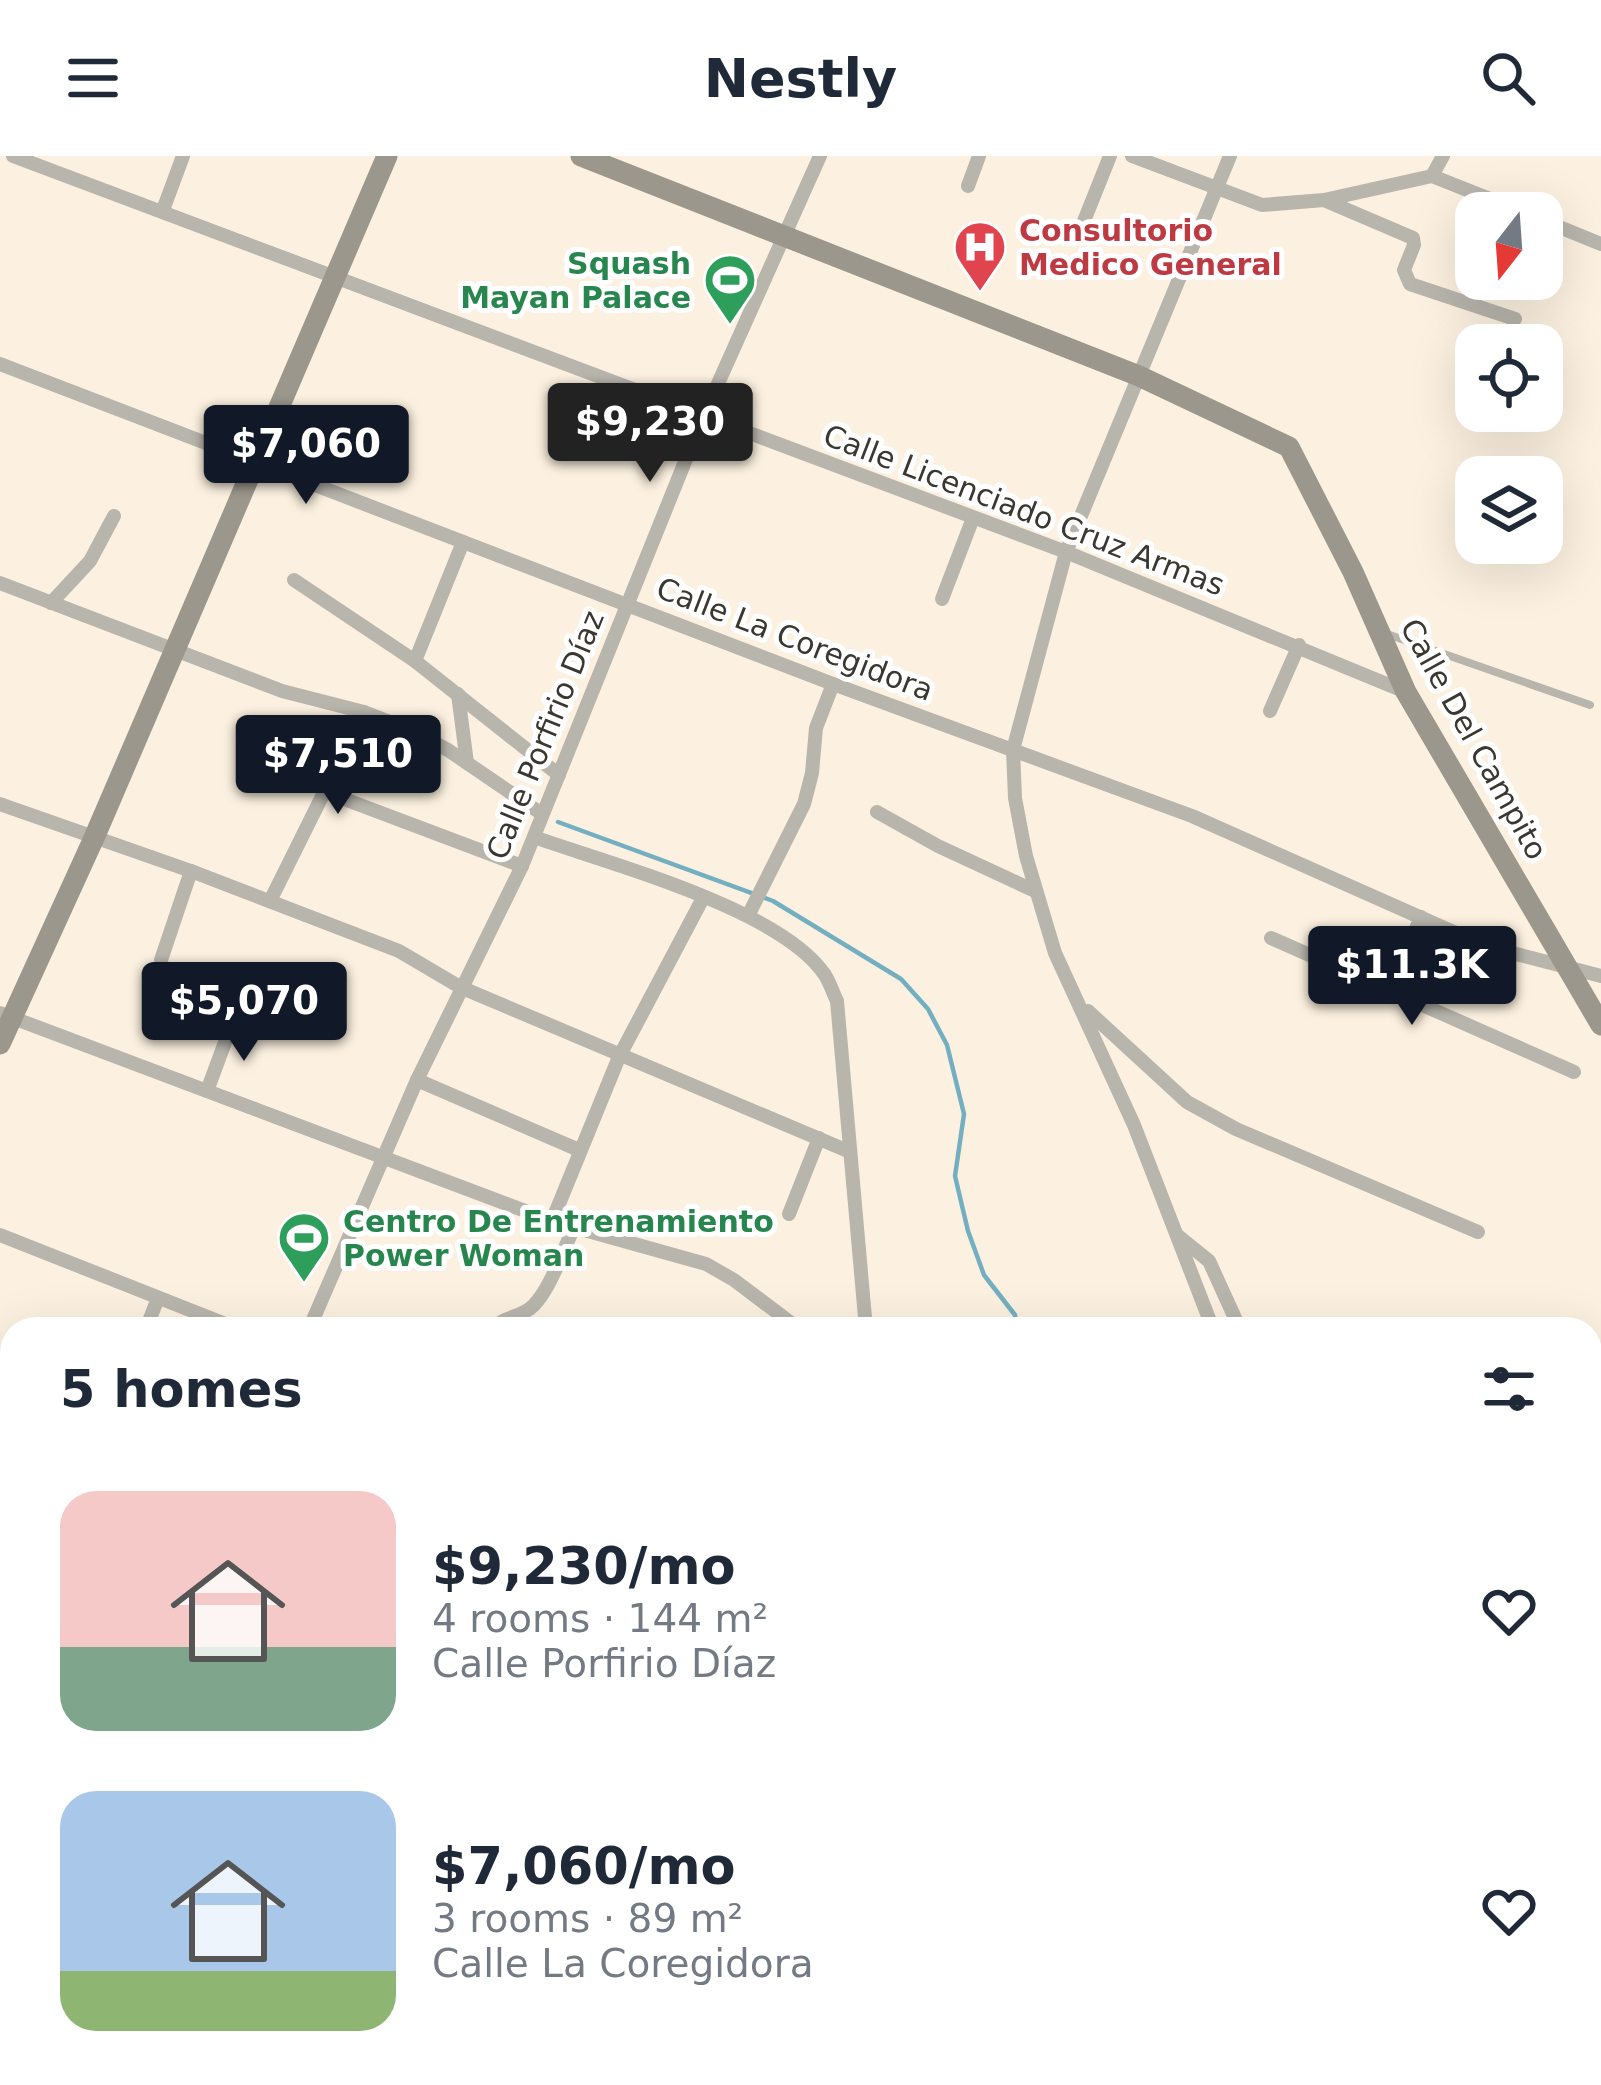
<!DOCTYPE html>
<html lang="en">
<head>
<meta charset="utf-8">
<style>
  :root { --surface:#fff; --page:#f2f2f3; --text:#1f2937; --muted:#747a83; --accent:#111827 }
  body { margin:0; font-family:"DejaVu Sans",sans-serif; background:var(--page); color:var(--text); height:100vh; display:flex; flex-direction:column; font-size:45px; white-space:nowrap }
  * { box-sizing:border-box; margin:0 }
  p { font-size:39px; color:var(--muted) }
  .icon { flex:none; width:66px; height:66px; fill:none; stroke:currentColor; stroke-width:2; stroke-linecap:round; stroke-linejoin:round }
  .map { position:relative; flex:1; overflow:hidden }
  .drawer { position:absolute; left:0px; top:1161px; width:1602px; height:768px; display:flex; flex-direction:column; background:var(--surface); border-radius:36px 36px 0 0; box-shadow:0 12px 48px #0002 }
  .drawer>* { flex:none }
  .needle { width:78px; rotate:197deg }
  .fabs { position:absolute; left:1455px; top:36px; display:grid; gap:24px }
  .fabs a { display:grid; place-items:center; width:108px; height:108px; border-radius:24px; background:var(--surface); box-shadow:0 12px 48px #0002; font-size:60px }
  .price { position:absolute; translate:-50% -102px; padding:0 27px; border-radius:12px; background:var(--accent); color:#fff; font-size:39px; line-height:78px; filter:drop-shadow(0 3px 6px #0008) }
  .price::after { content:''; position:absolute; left:50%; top:72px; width:36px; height:27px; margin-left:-18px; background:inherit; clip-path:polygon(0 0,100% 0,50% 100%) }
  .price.selected { background:#222; color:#fff }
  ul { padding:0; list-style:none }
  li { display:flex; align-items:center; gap:36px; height:300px; padding:0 60px }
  li span { display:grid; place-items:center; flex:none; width:336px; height:240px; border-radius:36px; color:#555 }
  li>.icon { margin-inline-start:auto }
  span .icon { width:144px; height:144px; fill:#fffc; stroke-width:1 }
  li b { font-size:51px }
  h2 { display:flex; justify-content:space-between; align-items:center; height:144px; padding:0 60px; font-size:51px }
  header { display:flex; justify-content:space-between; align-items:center; height:156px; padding:0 60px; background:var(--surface); font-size:54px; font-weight:800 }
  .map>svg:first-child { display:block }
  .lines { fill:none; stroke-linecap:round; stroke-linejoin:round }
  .stream { stroke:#73afc1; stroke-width:4.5 }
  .lane { stroke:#b8b5ad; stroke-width:8 }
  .street { stroke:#b8b5ad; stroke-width:14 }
  .secondary { stroke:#9b978c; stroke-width:21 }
  .labels { text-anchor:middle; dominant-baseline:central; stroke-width:10; stroke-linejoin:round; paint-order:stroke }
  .health-label { font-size:30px; font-weight:bold; fill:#be3a42; stroke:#fff; text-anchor:start }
  .leisure-label { font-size:30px; font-weight:bold; fill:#27864d; stroke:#fff; text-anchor:end }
  .street-label { font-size:30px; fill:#3a3630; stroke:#fff }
</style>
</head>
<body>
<header><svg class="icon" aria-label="menu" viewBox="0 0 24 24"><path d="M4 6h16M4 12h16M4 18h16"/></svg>Nestly<svg class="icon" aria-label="search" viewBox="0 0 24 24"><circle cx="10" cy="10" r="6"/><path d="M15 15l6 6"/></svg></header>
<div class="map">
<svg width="1601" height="1929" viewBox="0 0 1601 1929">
  <rect width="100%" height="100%" fill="#fcf1e0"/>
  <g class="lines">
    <g class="stream">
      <path d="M558 666 773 745 901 823 928 853 947 889 964 958 955 1020 968 1075 984 1119 1015 1159 1017 1173"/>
      <path d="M1198 1929 1205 1917"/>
    </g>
    <path class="lane" d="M1387 478 1590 549"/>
    <g class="street">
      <path d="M13 0 1066 396 1406 536"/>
      <path d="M1132 0 1262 49 1324 44 1432 20"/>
      <path d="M1432 20 1525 57"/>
      <path d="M1432 20 1443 0"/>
      <path d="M968 30 979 0"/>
      <path d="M1324 44 1413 82 1414 89 1404 114 1410 128 1515 163"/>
      <path d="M163 54 183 0"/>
      <path d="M1542 64 1601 88"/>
      <path d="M1082 70 1110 0"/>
      <path d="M0 208 833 528 1192 660 1485 790 1601 820"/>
      <path d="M294 424 415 505 559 619"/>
      <path d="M0 427 282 535 364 556 408 573 448 594 542 658"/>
      <path d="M942 443 973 362"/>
      <path d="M51 447 90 405 114 360"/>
      <path d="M415 505 463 386"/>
      <path d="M458 538 467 607"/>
      <path d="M1270 555 1299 489"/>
      <path d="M323 635 522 710"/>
      <path d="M0 648 191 715 399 795 460 831 848 995"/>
      <path d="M877 656 938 690 1035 735"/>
      <path d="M534 681C610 708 781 753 825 819 830 827 833 837 837 845L866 1173"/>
      <path d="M270 745 364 556"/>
      <path d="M749 758 804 648 812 617 816 572 833 528"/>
      <path d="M1271 782 1574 916"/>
      <path d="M161 804 191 715"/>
      <path d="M1390 835 1421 761"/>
      <path d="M1088 855 1187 946 1236 973 1478 1076"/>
      <path d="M0 857 552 1065 706 1108 734 1124 799 1173"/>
      <path d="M417 924 579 994"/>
      <path d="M207 935 234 862"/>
      <path d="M789 1058 819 982"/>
      <path d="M552 1065 619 901 703 742"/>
      <path d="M0 1079 238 1173"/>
      <path d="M1178 1080 1209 1105 1240 1173"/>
      <path d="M146 1173 158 1142"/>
      <path d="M309 1173 417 924 522 710 703 261 820 0"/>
      <path d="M493 1173C505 1159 522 1162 534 1149 552 1130 562 1095 574 1072"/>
      <path d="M1213 1173 1134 969 1055 797 1026 700 1015 642 1013 594 1066 396 1230 0"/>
      <path d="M0 1292 12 1297"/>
      <path d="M0 1732 12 1737"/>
      <path d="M1590 1764 1601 1769"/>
      <path d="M0 1891 12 1862"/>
      <path d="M422 1917 449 1929"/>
      <path d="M1400 1917 1413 1929"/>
      <path d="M1566 1917 1601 1925"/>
      <path d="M206 1929 211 1917"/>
      <path d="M1045 1929 1046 1917"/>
    </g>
    <g class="secondary">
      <path d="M581 0 1139 220 1289 291 1353 416 1406 536 1601 869"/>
      <path d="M0 888 94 682 387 0"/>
      <path d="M0 1510 12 1515"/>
      <path d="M946 1917 952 1929"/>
    </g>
  </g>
  <defs>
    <g id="hospital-pin" transform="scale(2.7)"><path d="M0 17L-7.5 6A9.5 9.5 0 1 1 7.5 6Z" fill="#e0444e" stroke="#fff"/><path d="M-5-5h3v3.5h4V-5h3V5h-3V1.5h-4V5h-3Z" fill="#fff"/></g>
    <g id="stadium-pin" transform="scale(2.7)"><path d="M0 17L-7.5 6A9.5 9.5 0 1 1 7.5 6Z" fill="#2e9e5b" stroke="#fff"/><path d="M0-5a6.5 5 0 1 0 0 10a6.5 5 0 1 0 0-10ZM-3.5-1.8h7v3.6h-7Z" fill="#fff"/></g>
  </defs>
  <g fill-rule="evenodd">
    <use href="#hospital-pin" x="980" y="91"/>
    <use href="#stadium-pin" x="730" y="124"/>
    <use href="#stadium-pin" x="304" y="1082"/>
  </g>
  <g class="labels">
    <g class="health-label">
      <text x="1019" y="74">Consultorio<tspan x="1019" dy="34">Medico General</tspan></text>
    </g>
    <g class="leisure-label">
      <text x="691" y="107">Squash<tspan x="691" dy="34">Mayan Palace</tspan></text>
      <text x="343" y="1065" text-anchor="start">Centro De Entrenamiento<tspan x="343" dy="34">Power Woman</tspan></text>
    </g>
    <g class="street-label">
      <text transform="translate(1024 354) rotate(21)">Calle Licenciado Cruz Armas</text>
      <text transform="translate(795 483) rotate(21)">Calle La Coregidora</text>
      <text transform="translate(545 579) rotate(-68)">Calle Porfirio Díaz</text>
      <text transform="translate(1474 583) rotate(61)">Calle Del Campito</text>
    </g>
  </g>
</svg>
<div class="fabs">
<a><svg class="needle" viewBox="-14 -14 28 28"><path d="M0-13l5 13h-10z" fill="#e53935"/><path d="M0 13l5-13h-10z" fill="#747a83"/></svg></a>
<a><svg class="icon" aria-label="locate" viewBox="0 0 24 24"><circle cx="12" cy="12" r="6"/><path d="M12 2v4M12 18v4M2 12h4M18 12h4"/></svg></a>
<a><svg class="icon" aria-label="layers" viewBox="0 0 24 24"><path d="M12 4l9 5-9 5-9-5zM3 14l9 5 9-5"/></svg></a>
</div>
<b class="price selected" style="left:650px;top:329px">$9,230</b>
<b class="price" style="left:306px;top:351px">$7,060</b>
<b class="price" style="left:338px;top:661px">$7,510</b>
<b class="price" style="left:1412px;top:872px">$11.3K</b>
<b class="price" style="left:244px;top:908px">$5,070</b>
<section class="drawer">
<h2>5 homes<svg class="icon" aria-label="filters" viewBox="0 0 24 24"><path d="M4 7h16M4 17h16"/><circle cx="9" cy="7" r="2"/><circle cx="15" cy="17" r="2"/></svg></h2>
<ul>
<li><span style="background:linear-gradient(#f6c9c9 65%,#7fa58c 0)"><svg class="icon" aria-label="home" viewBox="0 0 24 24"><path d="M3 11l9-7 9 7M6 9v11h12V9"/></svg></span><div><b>$9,230/mo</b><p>4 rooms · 144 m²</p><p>Calle Porfirio Díaz</p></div><svg class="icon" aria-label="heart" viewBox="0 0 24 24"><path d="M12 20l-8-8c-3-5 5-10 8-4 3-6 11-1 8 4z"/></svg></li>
<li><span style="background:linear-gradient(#a9c7e8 75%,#8fb573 0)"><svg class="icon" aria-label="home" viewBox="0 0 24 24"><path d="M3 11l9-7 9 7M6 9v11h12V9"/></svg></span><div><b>$7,060/mo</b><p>3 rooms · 89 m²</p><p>Calle La Coregidora</p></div><svg class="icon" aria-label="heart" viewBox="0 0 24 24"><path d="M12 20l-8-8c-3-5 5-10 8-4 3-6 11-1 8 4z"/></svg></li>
</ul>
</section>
</div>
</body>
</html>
